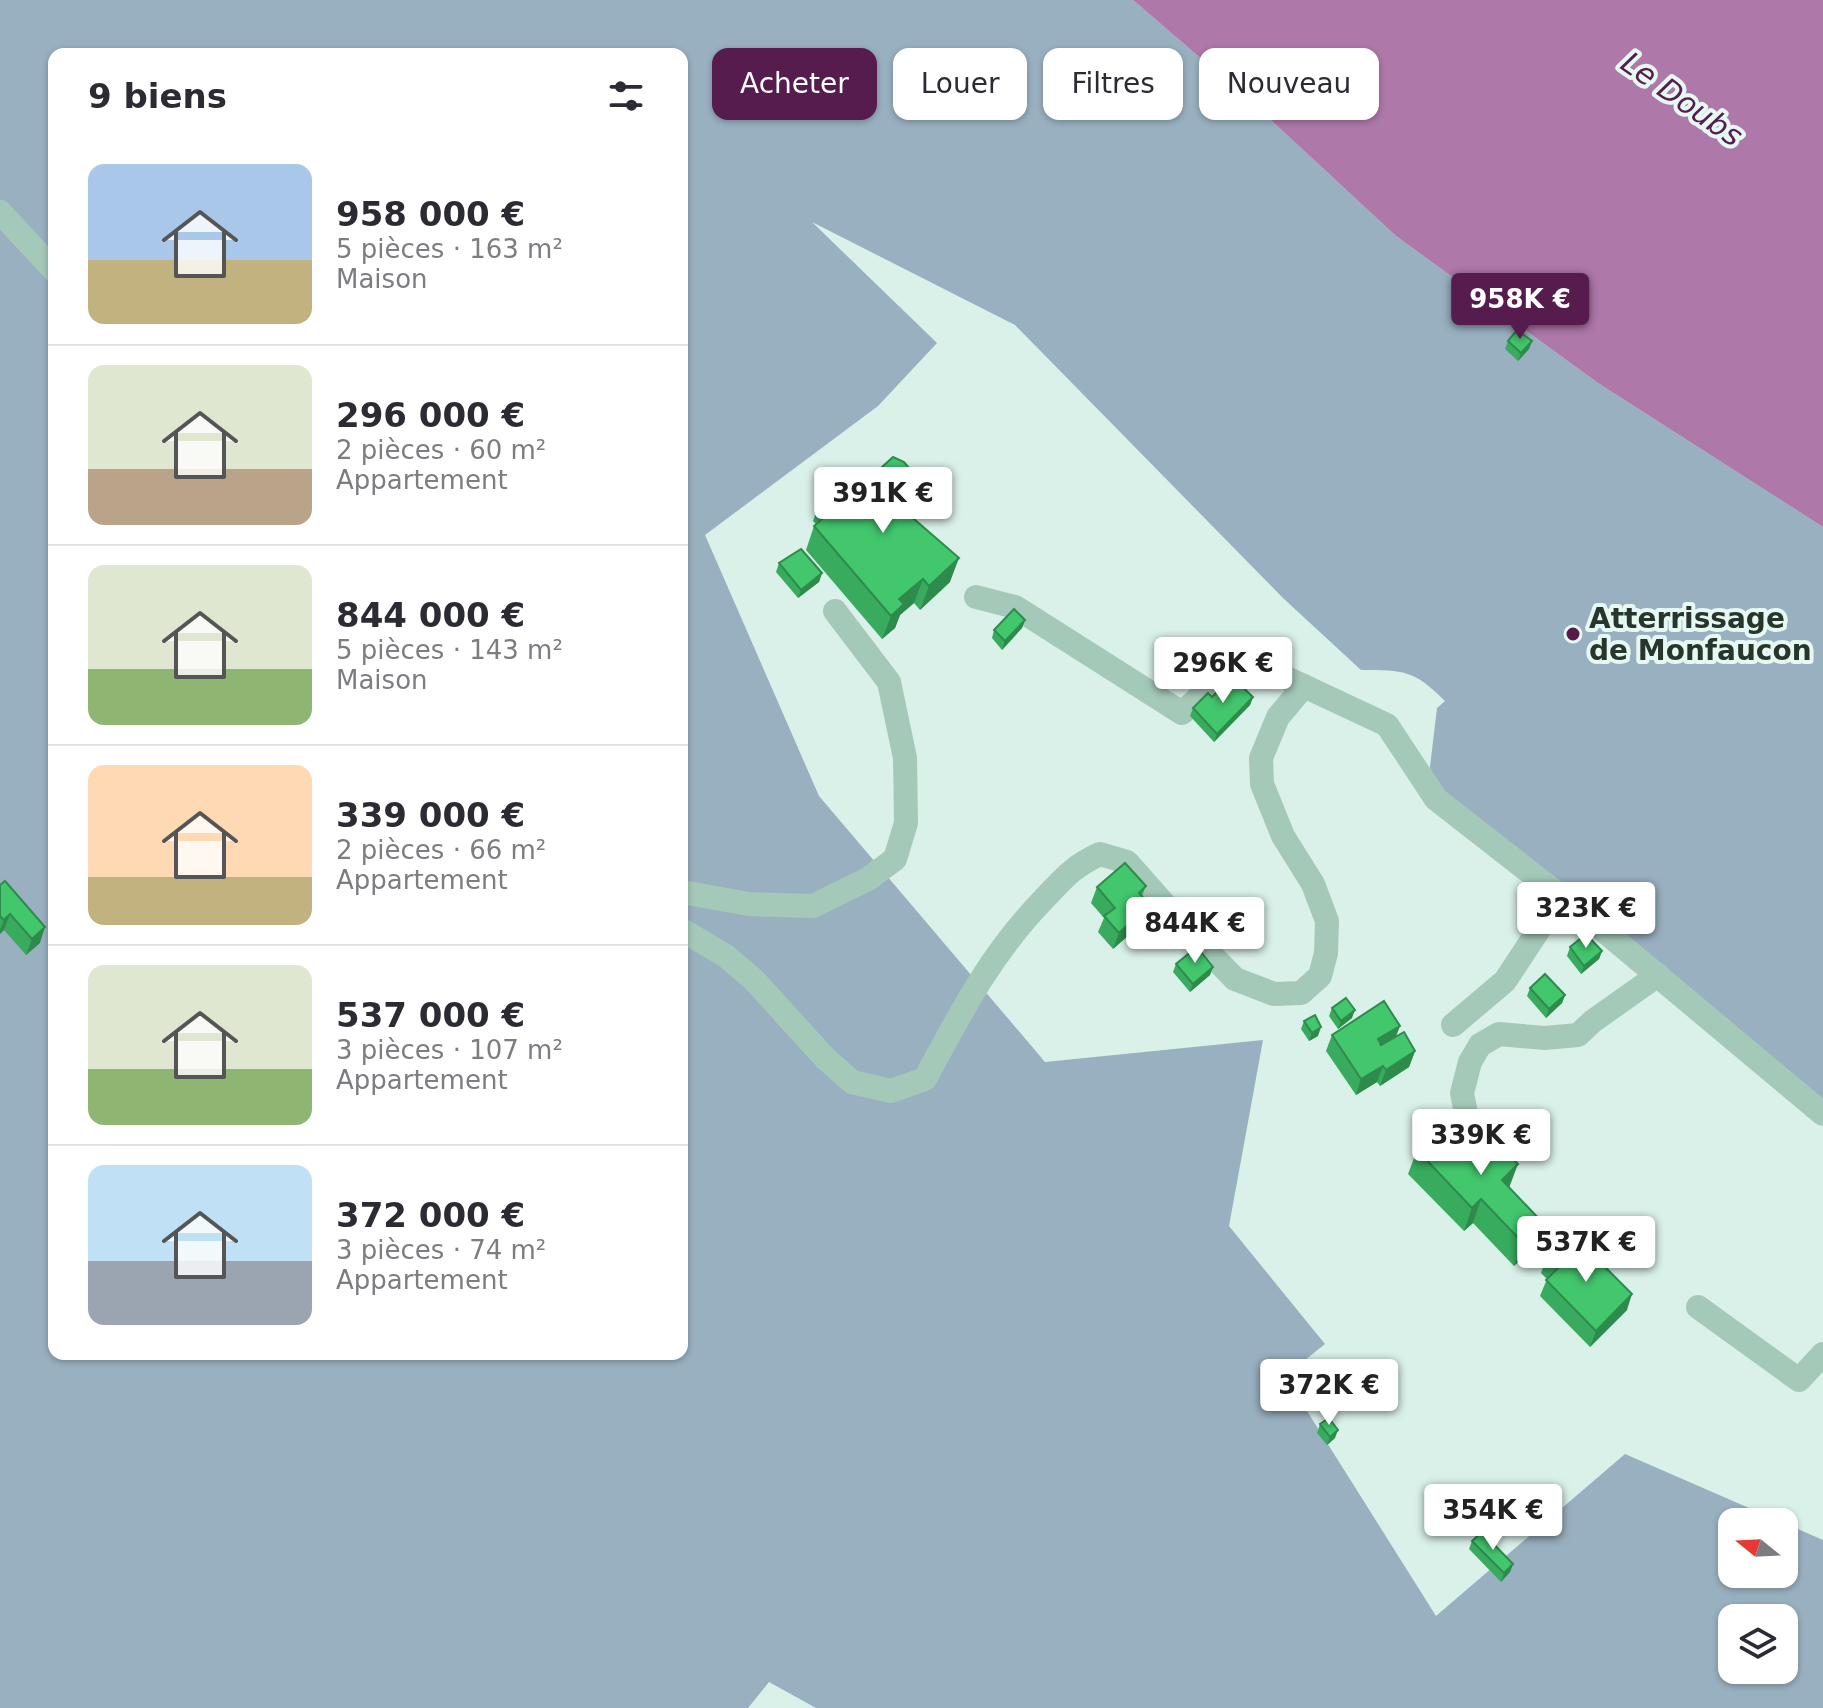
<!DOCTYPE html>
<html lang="fr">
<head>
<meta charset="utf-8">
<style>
  :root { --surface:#fff; --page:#f2f2f3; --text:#2b2b33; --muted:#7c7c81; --line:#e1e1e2; --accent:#571c4e }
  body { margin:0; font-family:"DejaVu Sans",sans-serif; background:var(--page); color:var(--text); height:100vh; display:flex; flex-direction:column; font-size:30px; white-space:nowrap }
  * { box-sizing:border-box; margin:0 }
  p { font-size:26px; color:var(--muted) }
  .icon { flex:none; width:44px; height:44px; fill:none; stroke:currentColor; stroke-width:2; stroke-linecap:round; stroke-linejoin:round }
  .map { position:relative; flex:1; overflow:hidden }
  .details { position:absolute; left:48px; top:48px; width:640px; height:1312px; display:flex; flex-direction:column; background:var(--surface); border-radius:16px; box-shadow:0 2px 6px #0004 }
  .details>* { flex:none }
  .banner { position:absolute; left:712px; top:48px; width:760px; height:72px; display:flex; gap:16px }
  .needle { width:52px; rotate:288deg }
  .buttons { position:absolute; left:1718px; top:1508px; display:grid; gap:16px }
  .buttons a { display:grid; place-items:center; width:80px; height:80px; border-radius:16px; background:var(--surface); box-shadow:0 2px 6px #0004; font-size:40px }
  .price { position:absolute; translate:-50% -68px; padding:0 18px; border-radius:8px; background:#fff; color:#222; font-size:26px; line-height:52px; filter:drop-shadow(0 2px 4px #0008) }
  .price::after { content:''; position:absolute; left:50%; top:48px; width:24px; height:18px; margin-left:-12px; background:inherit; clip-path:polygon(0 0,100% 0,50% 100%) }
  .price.active { background:var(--accent); color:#fff }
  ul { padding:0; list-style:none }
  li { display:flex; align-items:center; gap:24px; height:200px; padding:0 40px }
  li+li { border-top:2px solid var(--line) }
  li span { display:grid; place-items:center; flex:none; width:224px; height:160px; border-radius:16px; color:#555 }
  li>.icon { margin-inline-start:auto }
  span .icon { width:96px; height:96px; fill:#fffc; stroke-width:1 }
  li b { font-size:34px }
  h2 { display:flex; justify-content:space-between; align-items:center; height:96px; padding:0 40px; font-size:34px }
  .tag { padding:0 28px; border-radius:16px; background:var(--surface); box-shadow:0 2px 6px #0004; font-size:28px; line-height:72px }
  .tag.active { background:var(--accent); color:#fff }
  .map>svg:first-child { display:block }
  .green { fill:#99b0c0; fill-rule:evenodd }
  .water { fill:#ae78a8 }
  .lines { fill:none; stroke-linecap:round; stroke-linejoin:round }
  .minor { stroke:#a5c9b9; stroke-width:24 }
  .wall { fill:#39ab5e }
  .shaded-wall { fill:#2e8b4c }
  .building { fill:#42c76d; stroke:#2e8b4c; stroke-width:2 }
  .poi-dot { fill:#571c4e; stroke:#e5f9f2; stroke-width:3 }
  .labels { text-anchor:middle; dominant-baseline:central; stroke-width:8; stroke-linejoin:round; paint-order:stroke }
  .poi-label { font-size:28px; font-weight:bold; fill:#27352c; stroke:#e5f9f2; text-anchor:start }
  .water-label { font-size:30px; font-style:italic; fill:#571c4e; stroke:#e5f9f2 }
</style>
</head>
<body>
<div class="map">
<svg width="1823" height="1708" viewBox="0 0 1823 1708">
  <rect width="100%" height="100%" fill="#d9f1e8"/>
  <path class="green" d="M0 0H1133L1248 99 1396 236 1598 383 1823 527V1117L1436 799 1430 767 1437 708 1445 701C1414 670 1404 670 1361 670L1283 598 1015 325 812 222 937 343 878 406 705 535 819 796 1045 1062 1263 1040 1229 1226 1325 1344 1285 1376 1436 1616 1625 1454 1781 1522H1732V1574H1784V1523L1823 1540V1708H816L769 1682 748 1708H0ZM54 54H682V1354H54ZM1732 1618H1784V1670H1732Z"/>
  <path class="water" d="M1133 0H1823V527L1598 383 1396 236 1248 99Z"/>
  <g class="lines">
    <g class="minor">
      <path d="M0 212 54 270"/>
      <path d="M976 597 1015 607 1182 713 1235 664 1276 673 1387 725 1436 799 1591 920 1823 1114"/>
      <path d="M682 892 749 904 813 906 868 879 895 859 906 823 905 758 889 682 835 611"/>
      <path d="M682 930 726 956 754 980 825 1058 852 1082 891 1091 925 1079C961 1012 990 955 1043 900 1064 878 1072 867 1100 854L1127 862 1188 931 1235 979 1274 994 1301 993 1320 976 1326 953 1327 921 1313 884 1283 836 1262 784 1261 758 1278 717 1304 686"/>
      <path d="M1453 1025 1505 981 1561 896"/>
      <path d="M1471 1139 1462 1093 1470 1062 1480 1045 1499 1034 1545 1038 1578 1035 1593 1021 1658 975"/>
      <path d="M1698 1307 1799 1380 1823 1354"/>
    </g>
  </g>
  <g class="wall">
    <path d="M1508 341H1532L1529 349 1518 361 1505 349Z"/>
    <path d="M858 489 909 508 906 512 950 582 920 610 914 603 900 615 895 628 882 639 806 550 814 526 816 524 813 521 822 497Z"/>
    <path d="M779 563 822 573 819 582 798 598 776 572Z"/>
    <path d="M1025 620 1022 628 1002 650 992 638 994 630Z"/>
    <path d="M1212 697H1253L1250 705 1214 742 1190 716 1193 708Z"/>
    <path d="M0 885 40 943 26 955 4 930 0 934Z"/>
    <path d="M1146 886 1142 896 1154 933 1140 945 1130 934 1113 949 1098 932 1104 918 1091 903 1097 887Z"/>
    <path d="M1570 947 1602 951 1599 959 1581 974 1567 956Z"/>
    <path d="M1176 964 1213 967 1210 975 1190 992 1173 972Z"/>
    <path d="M1530 988 1565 995 1562 1003 1546 1018 1527 996Z"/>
    <path d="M1332 1008 1352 1018 1338 1029 1329 1016Z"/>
    <path d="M1304 1021 1318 1036 1309 1041 1301 1029Z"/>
    <path d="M1332 1035 1396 1036 1415 1051 1409 1067 1380 1086 1377 1082 1356 1095 1326 1051Z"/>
    <path d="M1450 1149 1510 1188 1534 1247 1514 1266 1473 1223 1464 1231 1408 1174 1417 1150Z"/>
    <path d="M1547 1257 1627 1310 1590 1347 1540 1296 1547 1279 1541 1273Z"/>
    <path d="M1320 1424 1335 1438 1327 1445 1317 1433Z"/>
    <path d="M1472 1541 1513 1564 1510 1572 1501 1582 1469 1549Z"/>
  </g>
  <g class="shaded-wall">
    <path d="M1532 341 1529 349 1518 361 1521 353Z"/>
    <path d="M918 485 909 508 880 535 889 511Z"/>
    <path d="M959 558 950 582 920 610 929 586Z"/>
    <path d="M822 573 819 582 798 598 801 590Z"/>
    <path d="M923 579 914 603 900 615 895 628 882 639 891 616 899 599Z"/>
    <path d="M1025 620 1022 628 1002 650 1005 641Z"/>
    <path d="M1253 697 1250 705 1214 742 1217 734Z"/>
    <path d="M10 914 4 930 0 934V930L4 920Z"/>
    <path d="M1136 917 1130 934 1113 949 1119 933Z"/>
    <path d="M1160 917 1154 933 1140 945 1146 929Z"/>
    <path d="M45 927 40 943 26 955 32 939Z"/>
    <path d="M1602 951 1599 959 1581 974 1584 966Z"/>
    <path d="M1213 967 1210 975 1190 992 1193 984Z"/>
    <path d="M1565 995 1562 1003 1546 1018 1549 1009Z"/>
    <path d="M1355 1010 1352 1018 1338 1029 1341 1021Z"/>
    <path d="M1400 1026 1394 1042 1372 1055 1378 1039Z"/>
    <path d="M1321 1027 1318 1036 1309 1041 1312 1033Z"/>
    <path d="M1415 1051 1409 1067 1380 1086 1386 1070Z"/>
    <path d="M1383 1066 1377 1082 1356 1095 1361 1079Z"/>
    <path d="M1456 1133 1447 1157 1443 1145Z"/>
    <path d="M1518 1164 1509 1188 1502 1180Z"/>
    <path d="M1481 1199 1473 1223 1464 1231 1472 1208Z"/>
    <path d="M1543 1223 1534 1247 1514 1266 1523 1243Z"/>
    <path d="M1632 1294 1627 1310 1590 1347 1596 1331Z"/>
    <path d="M1338 1430 1335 1438 1327 1445 1330 1437Z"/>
    <path d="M1513 1564 1510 1572 1501 1582 1504 1573Z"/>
  </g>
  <g class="building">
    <path d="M1517 330 1532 341 1521 353 1508 341Z"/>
    <path d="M893 457 904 462 914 474 918 485 889 511 891 513 899 506 959 558 929 586 923 579 899 599 904 604 891 616 814 526 833 510 822 497 847 476 858 489Z"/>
    <path d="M801 549 822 573 801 590 779 563Z"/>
    <path d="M1014 609 1025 620 1005 641 994 630Z"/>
    <path d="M1232 677 1253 697 1217 734 1193 708 1208 693 1212 697Z"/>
    <path d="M1125 863 1146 886 1139 893 1160 917 1146 929 1136 917 1119 933 1104 916 1115 908 1097 887Z"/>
    <path d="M5 881 45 927 32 939 10 914 4 920 0 916V885Z"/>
    <path d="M1586 934 1602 951 1584 966 1570 947Z"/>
    <path d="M1197 947 1213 967 1193 984 1176 964Z"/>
    <path d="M1545 974 1565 995 1549 1009 1530 988Z"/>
    <path d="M1346 998 1355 1010 1341 1021 1332 1008Z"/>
    <path d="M1384 1001 1400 1026 1378 1039 1381 1045 1404 1032 1415 1051 1386 1070 1383 1066 1361 1079 1332 1035Z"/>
    <path d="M1315 1015 1321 1027 1312 1033 1304 1021Z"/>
    <path d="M1446 1122 1456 1133 1443 1145 1448 1150 1467 1132 1477 1142 1487 1132 1518 1164 1502 1180 1543 1223 1523 1243 1481 1199 1472 1208 1417 1150Z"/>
    <path d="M1566 1237 1578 1248 1582 1244 1632 1294 1596 1331 1546 1280 1558 1268 1547 1257Z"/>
    <path d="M1329 1418 1338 1430 1330 1437 1320 1424Z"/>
    <path d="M1482 1532 1513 1564 1504 1573 1472 1541Z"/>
  </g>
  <circle class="poi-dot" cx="1573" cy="634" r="8"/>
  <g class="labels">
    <g class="poi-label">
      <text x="1589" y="618">Atterrissage<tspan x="1589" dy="32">de Monfaucon</tspan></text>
    </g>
    <g class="water-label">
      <text transform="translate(1682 99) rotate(35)">Le Doubs</text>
    </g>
  </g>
</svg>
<div class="buttons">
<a><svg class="needle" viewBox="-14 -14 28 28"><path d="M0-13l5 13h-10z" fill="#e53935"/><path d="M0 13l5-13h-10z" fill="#7c7c81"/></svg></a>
<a><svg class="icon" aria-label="layers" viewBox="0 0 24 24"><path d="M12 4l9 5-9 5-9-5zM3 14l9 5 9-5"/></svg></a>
</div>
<b class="price active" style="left:1520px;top:341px">958K €</b>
<b class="price" style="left:883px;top:535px">391K €</b>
<b class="price" style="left:1223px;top:705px">296K €</b>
<b class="price" style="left:1586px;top:950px">323K €</b>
<b class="price" style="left:1195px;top:965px">844K €</b>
<b class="price" style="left:1481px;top:1177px">339K €</b>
<b class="price" style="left:1586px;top:1284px">537K €</b>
<b class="price" style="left:1329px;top:1427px">372K €</b>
<b class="price" style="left:1493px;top:1552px">354K €</b>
<div class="banner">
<a class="tag active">Acheter</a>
<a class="tag">Louer</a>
<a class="tag">Filtres</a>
<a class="tag">Nouveau</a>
</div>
<section class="details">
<h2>9 biens<svg class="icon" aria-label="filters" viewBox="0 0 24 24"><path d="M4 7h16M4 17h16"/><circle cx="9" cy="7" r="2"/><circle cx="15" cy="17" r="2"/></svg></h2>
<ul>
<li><span style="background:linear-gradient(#a9c7e8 60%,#c2b280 0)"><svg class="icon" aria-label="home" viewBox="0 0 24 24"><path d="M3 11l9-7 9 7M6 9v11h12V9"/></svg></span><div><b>958 000 €</b><p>5 pièces · 163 m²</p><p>Maison</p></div></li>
<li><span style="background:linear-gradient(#dfe7d0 65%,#b9a48a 0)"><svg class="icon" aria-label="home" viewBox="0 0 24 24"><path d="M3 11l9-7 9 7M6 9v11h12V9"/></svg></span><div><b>296 000 €</b><p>2 pièces · 60 m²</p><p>Appartement</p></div></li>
<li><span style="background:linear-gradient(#dfe7d0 65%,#8fb573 0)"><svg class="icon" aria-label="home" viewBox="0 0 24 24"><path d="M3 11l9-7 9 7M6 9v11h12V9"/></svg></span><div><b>844 000 €</b><p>5 pièces · 143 m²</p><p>Maison</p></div></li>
<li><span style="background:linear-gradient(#ffd9b3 70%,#c2b280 0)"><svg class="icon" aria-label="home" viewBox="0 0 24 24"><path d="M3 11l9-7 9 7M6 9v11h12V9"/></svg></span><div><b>339 000 €</b><p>2 pièces · 66 m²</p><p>Appartement</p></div></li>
<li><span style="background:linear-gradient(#dfe7d0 65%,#8fb573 0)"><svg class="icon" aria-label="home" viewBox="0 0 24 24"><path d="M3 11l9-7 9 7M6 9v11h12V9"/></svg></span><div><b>537 000 €</b><p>3 pièces · 107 m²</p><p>Appartement</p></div></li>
<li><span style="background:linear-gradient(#bfe0f5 60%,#9aa5b1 0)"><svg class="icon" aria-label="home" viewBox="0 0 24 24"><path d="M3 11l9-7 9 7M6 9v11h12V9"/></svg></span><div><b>372 000 €</b><p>3 pièces · 74 m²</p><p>Appartement</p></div></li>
</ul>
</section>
</div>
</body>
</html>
